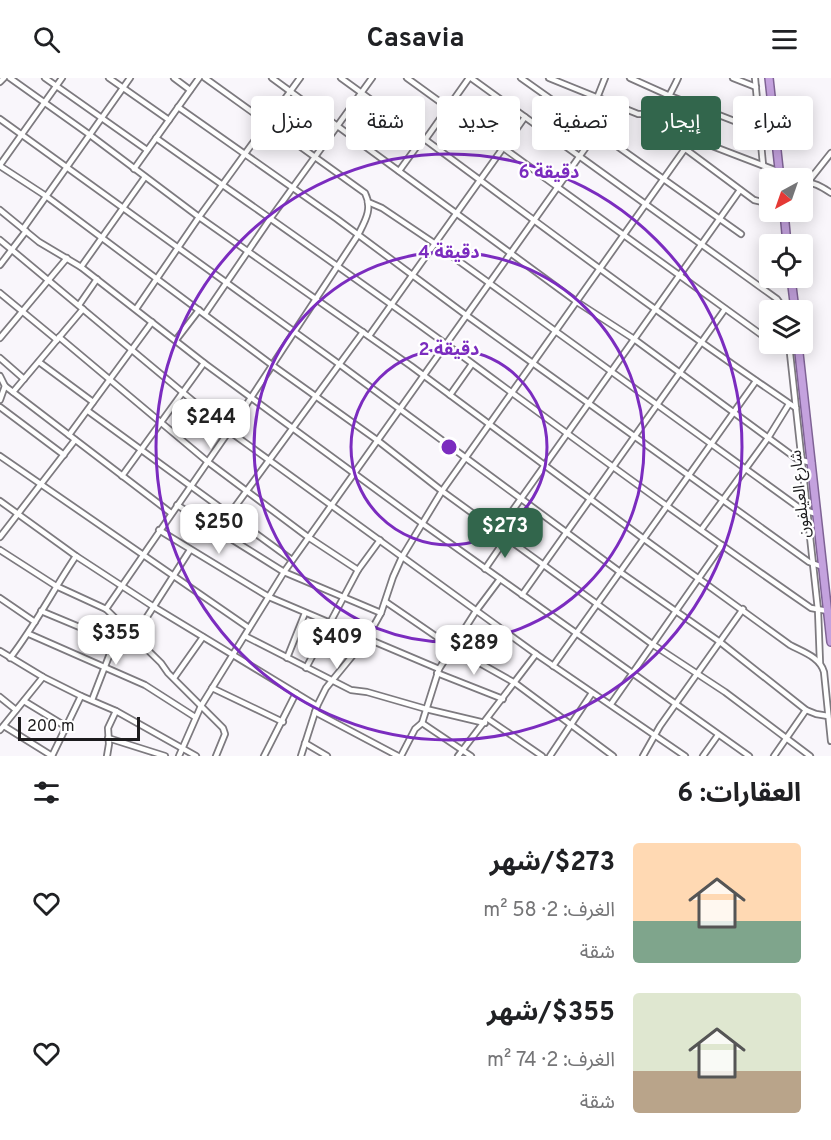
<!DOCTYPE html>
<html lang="ar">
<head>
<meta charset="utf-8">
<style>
  :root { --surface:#fff; --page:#f6f6f6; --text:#202124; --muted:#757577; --accent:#32664c }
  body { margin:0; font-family:Overpass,"Noto Sans Arabic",sans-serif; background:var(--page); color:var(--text); direction:rtl; height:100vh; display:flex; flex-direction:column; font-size:22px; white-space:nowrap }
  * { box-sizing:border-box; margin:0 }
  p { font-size:20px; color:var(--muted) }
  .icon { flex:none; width:33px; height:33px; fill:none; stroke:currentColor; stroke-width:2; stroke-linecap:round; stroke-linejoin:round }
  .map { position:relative; height:678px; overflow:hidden; direction:ltr }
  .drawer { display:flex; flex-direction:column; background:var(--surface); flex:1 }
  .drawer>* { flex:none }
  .hud { position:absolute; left:18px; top:18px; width:795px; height:54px; direction:rtl; display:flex; gap:12px }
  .needle { width:39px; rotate:220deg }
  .tools { position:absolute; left:759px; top:90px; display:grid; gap:12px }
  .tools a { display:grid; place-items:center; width:54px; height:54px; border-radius:6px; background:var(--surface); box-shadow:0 3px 15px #0003; font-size:30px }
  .scale { position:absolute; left:18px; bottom:15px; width:122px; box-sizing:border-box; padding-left:6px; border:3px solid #1c1b1d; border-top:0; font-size:16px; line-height:21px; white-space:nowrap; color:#1c1b1d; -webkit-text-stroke:4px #fff; paint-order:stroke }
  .price { position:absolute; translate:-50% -51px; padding:0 14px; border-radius:12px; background:#fff; color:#222; font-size:20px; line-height:39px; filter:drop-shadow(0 2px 3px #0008) }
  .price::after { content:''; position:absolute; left:50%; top:36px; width:18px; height:14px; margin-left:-9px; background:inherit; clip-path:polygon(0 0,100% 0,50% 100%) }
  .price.on { background:var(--accent); color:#fff }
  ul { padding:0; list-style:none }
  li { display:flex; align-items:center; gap:18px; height:150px; padding:0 30px }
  li span { display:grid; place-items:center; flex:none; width:168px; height:120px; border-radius:6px; color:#555 }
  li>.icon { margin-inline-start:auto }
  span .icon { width:72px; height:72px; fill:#fffc; stroke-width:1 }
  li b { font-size:26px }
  h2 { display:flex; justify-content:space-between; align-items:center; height:72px; padding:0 30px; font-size:26px }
  .pill { padding:0 21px; border-radius:6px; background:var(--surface); box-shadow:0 3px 15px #0003; font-size:21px; line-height:54px }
  .pill.on { background:var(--accent); color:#fff }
  header { display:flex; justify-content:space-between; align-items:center; height:78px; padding:0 30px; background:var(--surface); font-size:27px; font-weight:700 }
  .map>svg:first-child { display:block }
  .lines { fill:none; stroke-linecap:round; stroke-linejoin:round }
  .minor-casing { stroke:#7d7a7f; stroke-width:8 }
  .trunk-casing { stroke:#7f6395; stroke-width:10 }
  .minor { stroke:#fff; stroke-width:4.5 }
  .trunk { stroke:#c4a2de; stroke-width:7 }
  .ring { fill:none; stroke:#7b2cbf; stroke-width:3 }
  .labels { text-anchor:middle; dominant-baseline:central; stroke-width:4.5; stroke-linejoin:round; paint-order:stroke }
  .street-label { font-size:16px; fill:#1c1b1d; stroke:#fff }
  .centre { fill:#7b2cbf; stroke:#fff; stroke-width:3 }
  .ring-label { font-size:18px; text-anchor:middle; font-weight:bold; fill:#7b2cbf; stroke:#fff; stroke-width:4.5; stroke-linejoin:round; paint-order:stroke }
</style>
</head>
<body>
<header><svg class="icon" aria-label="menu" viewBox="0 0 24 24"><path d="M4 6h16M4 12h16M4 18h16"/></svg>Casavia<svg class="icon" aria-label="search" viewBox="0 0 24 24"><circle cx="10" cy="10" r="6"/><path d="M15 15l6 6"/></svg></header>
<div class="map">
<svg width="831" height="678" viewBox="0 0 831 678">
  <rect width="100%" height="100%" fill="#f9f6fb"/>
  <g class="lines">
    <g class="minor-casing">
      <g id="minor">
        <path d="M10 0 90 57 199 139 411 288 644 461 790 567C803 574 820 579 824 594L831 663"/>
        <path d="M45 0 147 72"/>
        <path d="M109 0 169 42"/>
        <path d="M174 0 190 12"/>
        <path d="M272 0 577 224 634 261 797 381 812 385"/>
        <path d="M341 0C493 110 641 225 796 330"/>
        <path d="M407 0 770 263"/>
        <path d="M471 0 777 221 785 232"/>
        <path d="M521 0 741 156"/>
        <path d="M549 0 638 36H652L664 28"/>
        <path d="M630 0 670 18 760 53"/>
        <path d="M678 0C671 17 654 37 664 55L754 122 770 126"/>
        <path d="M733 0 756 9"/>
        <path d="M755 0 763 87"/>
        <path d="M0 4 4 0"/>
        <path d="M597 20 605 0"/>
        <path d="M178 29 337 141 466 237 809 484 823 489"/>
        <path d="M0 41 339 286 620 494 720 564 806 632 816 636 828 638"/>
        <path d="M660 48 780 94"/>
        <path d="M156 60C262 135 369 209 473 286 585 369 697 451 811 530L828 533"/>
        <path d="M425 62 469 0"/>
        <path d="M0 87 62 0"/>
        <path d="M0 88 46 118 272 287 377 362 442 413 652 566 725 614 810 678"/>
        <path d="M134 91 199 0"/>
        <path d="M399 93 423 60"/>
        <path d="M808 104 831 75"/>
        <path d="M802 105C813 103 822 109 831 115"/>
        <path d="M368 124 382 130 434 165 801 431 817 436"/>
        <path d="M0 132 39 164 81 189 204 285 423 446 749 678"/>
        <path d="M23 151 130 0"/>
        <path d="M0 162 229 353 536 576 685 678"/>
        <path d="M0 187 26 153"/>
        <path d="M81 189 145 99"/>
        <path d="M0 215 57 262"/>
        <path d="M79 227 97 201"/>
        <path d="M136 231 199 139 300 0"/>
        <path d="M205 236 270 141 372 0"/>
        <path d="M369 258 525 39"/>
        <path d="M59 259 208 384 308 459 358 492"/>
        <path d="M0 260 67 180"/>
        <path d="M176 262 199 232"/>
        <path d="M775 266 790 272"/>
        <path d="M789 266 818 532 820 585"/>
        <path d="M0 280 24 301"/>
        <path d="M39 284 93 324"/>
        <path d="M0 298 5 308 0 322"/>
        <path d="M5 308 171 435"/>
        <path d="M13 314 83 231"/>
        <path d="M450 317 472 286"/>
        <path d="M0 329 64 377"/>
        <path d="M88 333 292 482"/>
        <path d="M69 357 152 244"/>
        <path d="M0 378 249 550"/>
        <path d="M122 398 204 285"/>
        <path d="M0 423 76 478 154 529 317 628"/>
        <path d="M177 427 284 494 381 535"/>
        <path d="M229 437 363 254"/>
        <path d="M159 452 269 519 439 591"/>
        <path d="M701 452 768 360 789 326"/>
        <path d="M498 453 740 112"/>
        <path d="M0 459 75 362"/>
        <path d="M0 472 56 508 106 531 161 585 168 595 223 650 225 656 216 678"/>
        <path d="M485 491 507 459"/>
        <path d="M522 517 725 231"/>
        <path d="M0 520 35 544"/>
        <path d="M386 524 453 570 515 605 613 678"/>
        <path d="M106 531 229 353 358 157C365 143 373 131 365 115L205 0"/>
        <path d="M41 533 113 563"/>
        <path d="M29 556 145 607 195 639"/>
        <path d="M245 558 351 612 367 614 426 631 485 645"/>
        <path d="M134 559 190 472"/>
        <path d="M0 573 43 599 81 618 116 633 196 678"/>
        <path d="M10 580C35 548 53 512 76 478"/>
        <path d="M287 580 305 535"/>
        <path d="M553 588 756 303"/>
        <path d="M306 590 358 492 380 462"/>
        <path d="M437 595 503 621"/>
        <path d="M174 600 203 559"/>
        <path d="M212 610 283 644"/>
        <path d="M0 619 16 632"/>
        <path d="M92 622 121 547"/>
        <path d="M24 623 65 648"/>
        <path d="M611 626 722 467"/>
        <path d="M315 634 398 678"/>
        <path d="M488 641 542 678"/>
        <path d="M422 645 471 678"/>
        <path d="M4 648 52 678"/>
        <path d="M0 652 43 599"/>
        <path d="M108 660 165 678"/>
        <path d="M305 665 327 678"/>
        <path d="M52 678 81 618"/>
        <path d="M107 678 109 666 108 650 116 633"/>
        <path d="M179 678 201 628 284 494 616 27"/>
        <path d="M264 678 296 615"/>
        <path d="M301 678 317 628 326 610 367 560 381 535 393 499 402 479 442 413 684 72"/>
        <path d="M401 678 415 651 422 645 439 591 476 533 500 501"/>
        <path d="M458 678 536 576"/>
        <path d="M550 678 592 615"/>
        <path d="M643 678 660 648 743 531"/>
        <path d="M703 678 718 657"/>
        <path d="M774 678 806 632"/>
      </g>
    </g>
    <g class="trunk-casing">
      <g id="trunk">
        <path d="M769 0 780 100"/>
        <path d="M784 134 787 166"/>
        <path d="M791 200 795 232"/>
        <path d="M798 266 831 564"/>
      </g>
    </g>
    <use href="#minor" class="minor"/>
    <use href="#trunk" class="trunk"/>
  </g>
  <g class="ring">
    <circle cx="449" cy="369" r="98"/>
    <circle cx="449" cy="369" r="195"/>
    <circle cx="449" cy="369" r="293"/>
  </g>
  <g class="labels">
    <g class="street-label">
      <text transform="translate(801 416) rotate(-96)">شارع العيلفون</text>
    </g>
  </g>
  <circle cx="449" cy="369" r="9" class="centre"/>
  <g class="ring-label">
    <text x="549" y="100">6 دقيقة</text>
    <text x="449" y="180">4 دقيقة</text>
    <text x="449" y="277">2 دقيقة</text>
  </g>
</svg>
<div class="tools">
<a><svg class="needle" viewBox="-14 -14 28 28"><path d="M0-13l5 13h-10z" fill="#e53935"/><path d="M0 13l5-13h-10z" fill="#757577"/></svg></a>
<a><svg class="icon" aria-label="locate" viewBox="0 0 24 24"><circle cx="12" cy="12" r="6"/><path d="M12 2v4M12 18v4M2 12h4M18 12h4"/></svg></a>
<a><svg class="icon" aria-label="layers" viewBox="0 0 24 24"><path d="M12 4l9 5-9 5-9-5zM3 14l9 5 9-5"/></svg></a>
</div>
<div class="scale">200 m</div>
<b class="price" style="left:211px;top:372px">$244</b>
<b class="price" style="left:219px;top:477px">$250</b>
<b class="price on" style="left:505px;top:481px">$273</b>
<b class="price" style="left:116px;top:588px">$355</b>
<b class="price" style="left:337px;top:592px">$409</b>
<b class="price" style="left:474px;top:598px">$289</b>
<div class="hud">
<a class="pill">شراء</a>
<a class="pill on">إيجار</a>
<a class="pill">تصفية</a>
<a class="pill">جديد</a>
<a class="pill">شقة</a>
<a class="pill">منزل</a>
</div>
</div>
<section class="drawer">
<h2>العقارات: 6<svg class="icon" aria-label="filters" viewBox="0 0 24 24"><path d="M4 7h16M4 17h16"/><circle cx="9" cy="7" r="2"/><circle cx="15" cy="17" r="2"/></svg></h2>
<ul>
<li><span style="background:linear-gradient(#ffd9b3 65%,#7fa58c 0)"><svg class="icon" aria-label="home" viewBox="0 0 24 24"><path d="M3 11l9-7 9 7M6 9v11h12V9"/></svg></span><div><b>$273/شهر</b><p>الغرف: 2 · 58 m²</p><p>شقة</p></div><svg class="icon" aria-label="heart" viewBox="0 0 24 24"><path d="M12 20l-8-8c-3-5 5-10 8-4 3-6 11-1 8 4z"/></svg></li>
<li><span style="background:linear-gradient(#dfe7d0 65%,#b9a48a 0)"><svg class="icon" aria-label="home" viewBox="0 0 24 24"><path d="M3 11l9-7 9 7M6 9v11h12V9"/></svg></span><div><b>$355/شهر</b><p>الغرف: 2 · 74 m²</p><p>شقة</p></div><svg class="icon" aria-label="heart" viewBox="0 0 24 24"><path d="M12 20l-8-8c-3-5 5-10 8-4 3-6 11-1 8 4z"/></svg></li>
</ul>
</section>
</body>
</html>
